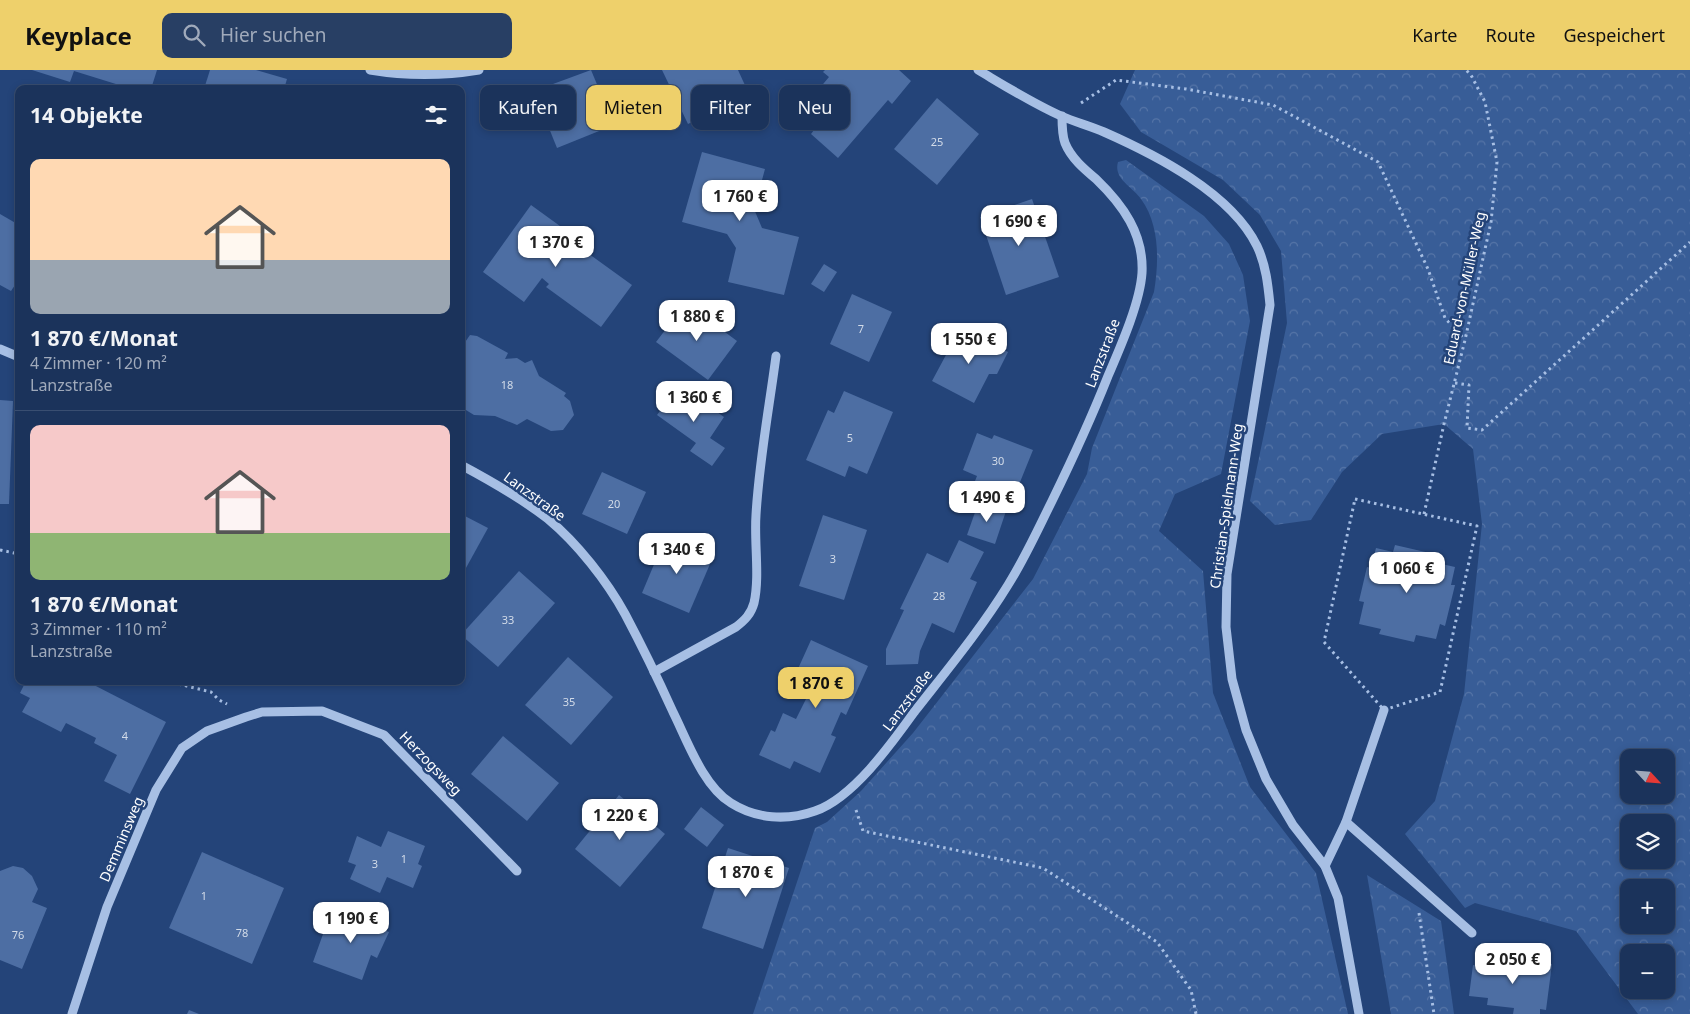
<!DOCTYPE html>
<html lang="de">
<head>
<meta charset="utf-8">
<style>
  :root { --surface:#1b335b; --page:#283f64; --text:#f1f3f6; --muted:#a0aabb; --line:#394e71; --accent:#eed06b }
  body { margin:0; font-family:"Noto Sans",sans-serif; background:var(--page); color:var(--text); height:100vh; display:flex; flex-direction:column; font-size:19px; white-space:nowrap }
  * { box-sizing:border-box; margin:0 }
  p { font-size:16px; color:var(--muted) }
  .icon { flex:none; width:28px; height:28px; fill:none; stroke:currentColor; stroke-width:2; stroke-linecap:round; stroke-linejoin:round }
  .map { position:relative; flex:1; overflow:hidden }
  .side { position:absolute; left:15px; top:15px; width:450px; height:600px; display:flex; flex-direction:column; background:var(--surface); border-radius:10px; box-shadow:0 2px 8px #0003,0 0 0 1px var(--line) }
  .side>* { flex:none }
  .hud { position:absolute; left:480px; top:15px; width:475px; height:45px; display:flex; gap:10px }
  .needle { width:32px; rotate:116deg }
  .buttons { position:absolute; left:1620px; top:679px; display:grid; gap:10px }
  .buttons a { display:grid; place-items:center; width:55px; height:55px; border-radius:10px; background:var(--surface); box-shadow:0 2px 8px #0003,0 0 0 1px var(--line); font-size:25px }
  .price { position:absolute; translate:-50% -42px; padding:0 11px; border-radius:10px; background:#fff; color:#222; font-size:16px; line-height:32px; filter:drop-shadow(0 1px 2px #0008) }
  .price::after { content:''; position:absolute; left:50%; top:30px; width:15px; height:11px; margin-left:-8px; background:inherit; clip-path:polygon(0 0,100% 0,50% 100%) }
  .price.current { background:var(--accent); color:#111 }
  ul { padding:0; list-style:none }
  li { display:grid; align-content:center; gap:10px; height:265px; padding:0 15px }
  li+li { border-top:1px solid var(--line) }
  li span { display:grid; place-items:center; height:155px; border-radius:10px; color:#555 }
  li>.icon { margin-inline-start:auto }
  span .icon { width:90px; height:90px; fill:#fffc; stroke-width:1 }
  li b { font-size:21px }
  h2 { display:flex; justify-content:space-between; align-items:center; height:60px; padding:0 15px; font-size:21px }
  .tag { padding:0 18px; border-radius:10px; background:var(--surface); box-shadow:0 2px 8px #0003,0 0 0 1px var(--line); font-size:18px; line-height:45px }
  .tag.current { background:var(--accent); color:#111 }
  header { display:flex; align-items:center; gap:30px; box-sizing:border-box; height:70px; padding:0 25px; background:var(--accent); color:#111 }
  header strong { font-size:24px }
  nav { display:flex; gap:28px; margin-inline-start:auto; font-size:18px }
  .search { width:350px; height:45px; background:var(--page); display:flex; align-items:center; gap:12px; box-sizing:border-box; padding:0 18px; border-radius:10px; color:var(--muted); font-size:19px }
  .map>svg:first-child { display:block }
  .forest { fill:url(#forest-crowns); fill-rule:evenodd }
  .building { fill:#4d6ea3 }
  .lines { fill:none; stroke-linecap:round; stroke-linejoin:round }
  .path { stroke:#a7bfe4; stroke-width:3; stroke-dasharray:2.5 4; stroke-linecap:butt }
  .minor { stroke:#a7bfe4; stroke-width:9 }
  .labels { text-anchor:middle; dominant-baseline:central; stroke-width:5; stroke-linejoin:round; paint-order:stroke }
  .number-label { font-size:11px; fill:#d2dbe8 }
  .street-label { font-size:14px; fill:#fff; stroke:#244479 }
</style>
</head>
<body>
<header>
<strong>Keyplace</strong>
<div class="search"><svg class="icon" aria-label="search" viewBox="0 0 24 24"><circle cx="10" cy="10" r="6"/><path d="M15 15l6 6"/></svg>Hier suchen</div>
<nav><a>Karte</a><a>Route</a><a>Gespeichert</a></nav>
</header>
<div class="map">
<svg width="1690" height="944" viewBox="0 0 1690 944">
  <defs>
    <pattern id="forest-crowns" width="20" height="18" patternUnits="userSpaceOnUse" patternTransform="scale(1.25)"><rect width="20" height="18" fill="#385d97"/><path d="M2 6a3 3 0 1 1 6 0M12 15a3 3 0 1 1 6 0" fill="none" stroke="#5675a7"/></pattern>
  </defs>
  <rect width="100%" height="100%" fill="#244479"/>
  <g class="forest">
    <path d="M1135 0H1690V944H1638L1576 861 1475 833 1465 838 1405 764 1435 731 1464 624 1482 454 1473 379 1444 354 1382 364 1342 402 1311 450 1275 455 1250 431 1287 253 1281 181 1260 145 1223 110 1141 62 1120 34ZM1629 688H1666V725H1629ZM1629 752H1666V790H1629ZM1629 818H1666V855H1629ZM1629 882H1666V920H1629Z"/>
    <path d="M1126 90 1204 146 1229 174 1243 205 1250 251 1221 404 1175 424 1159 461 1203 501 1213 623 1250 717 1316 803 1348 944H753L815 758 827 752 861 721 913 663 1033 509 1087 404 1092 378 1154 222C1159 192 1160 155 1141 129 1133 117 1113 109 1118 92Z"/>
    <path d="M1367 805 1441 851 1454 944H1391Z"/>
  </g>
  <g class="building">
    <path d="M32 0H157L151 19H132L74 1 70 12Z"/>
    <path d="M210 0H256L287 9 284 19H204Z"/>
    <path d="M591 0 614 55 557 78 534 21Z"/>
    <path d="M662 0H738L749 24 688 54Z"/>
    <path d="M825 0H899L911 11 892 34 888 30 838 88 811 64 814 60 797 45 829 7 823 2Z"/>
    <path d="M937 28 979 64 937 115 894 79Z"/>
    <path d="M702 82 765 99 754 139 762 158 799 167 784 225 728 212 736 178 727 164 682 152Z"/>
    <path d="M1032 129 1059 207 1006 225 980 147Z"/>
    <path d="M531 135 571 164 561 178 571 185 578 176 632 215 601 257 546 217 549 214 542 208 524 232 483 202Z"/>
    <path d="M0 144 19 155V209L11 221 0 215Z"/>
    <path d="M824 194 837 202 824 222 811 214Z"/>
    <path d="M852 224 892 242 869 292 830 274Z"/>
    <path d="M686 233 737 271 708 310 656 272Z"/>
    <path d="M961 257 1008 282 997 304H989L974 333 932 311Z"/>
    <path d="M470 265 477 266 508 283 505 289 517 288 525 293 532 290 539 306 566 323 564 326 570 331 574 345 563 360 551 361 527 349 517 355 495 346 474 345 461 337V278Z"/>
    <path d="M679 315 724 347 710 368 725 378 712 396 690 381 696 373 657 345Z"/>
    <path d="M844 321 893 342 867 404 849 396 845 407 806 390 828 340 834 343Z"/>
    <path d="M0 330 13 331 9 434H0Z"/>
    <path d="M977 363 992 369 994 365 1033 380 1012 432 973 416 977 406 963 400Z"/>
    <path d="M602 402 646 422 627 464 582 444Z"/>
    <path d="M979 431 1006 441 995 474 967 465Z"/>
    <path d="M461 444 488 458 461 507Z"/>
    <path d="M823 445 867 460 844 530 799 516Z"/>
    <path d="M666 466 713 487 689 543 642 523Z"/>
    <path d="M959 470 984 482 970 509 977 512 954 563 932 553 920 581 918 594 886 595V579L904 540 900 539 927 483 948 493Z"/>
    <path d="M1395 475 1434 484 1433 492 1455 497 1451 515H1455L1445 556 1440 554 1436 569 1416 565 1414 572 1379 564 1381 559 1359 554 1364 532 1359 531 1367 497 1371 498 1376 478 1393 482Z"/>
    <path d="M519 501 555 533 498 597 461 565Z"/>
    <path d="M811 570 868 596 846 645 841 642 831 665 836 667 820 703 794 691 790 699 759 685 771 660 775 662 783 643 796 649 807 627 793 621 801 603 797 601Z"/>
    <path d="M568 587 613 627 571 675 525 635Z"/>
    <path d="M26 611H90V613L166 652 130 724 104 711 117 685 94 673 96 668 66 653 61 662 22 642 30 628 20 623Z"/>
    <path d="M221 611H254V615L221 613Z"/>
    <path d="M326 611H347L346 616Z"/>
    <path d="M503 666 559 713 527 751 471 704Z"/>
    <path d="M619 725 665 764 620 817 575 779Z"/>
    <path d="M701 737 724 755 707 777 684 759Z"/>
    <path d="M388 761 425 776 418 794 422 796 413 818 387 807 380 823 350 809 356 795 348 792 357 766 381 777Z"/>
    <path d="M728 778 789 798 763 879 702 858Z"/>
    <path d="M202 782 284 818 252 894 169 858Z"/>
    <path d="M13 796 23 798 32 806 38 819 32 832 47 838 22 899 0 890V801Z"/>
    <path d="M353 836 380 848 376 857 389 862 377 888 371 885 362 910 313 892 327 853 343 859Z"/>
    <path d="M1497 887 1552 894 1546 940 1540 939V944H1513L1514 938 1487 935 1488 928 1469 926 1473 895 1495 898Z"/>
    <path d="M189 940 199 944H187Z"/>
  </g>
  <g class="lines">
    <g class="path">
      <path d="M1081 33 1116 10 1186 19 1273 35 1378 92 1428 199 1445 248 1465 270"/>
      <path d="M1455 313 1469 315 1467 358 1482 360 1690 172"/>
      <path d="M1355 429 1477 456 1440 622 1384 640 1324 572Z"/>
      <path d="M1424 444 1444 354 1465 270 1491 152 1497 92 1485 32 1471 5 1466 0"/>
      <path d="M0 480 19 484"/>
      <path d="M166 611 211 622 219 630 227 634"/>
      <path d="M856 740 863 761 1043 798 1157 872 1191 920 1196 944"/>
      <path d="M1419 843 1434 944"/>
    </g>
    <g class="minor">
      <path d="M370 0C406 6 443 6 479 0"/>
      <path d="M978 0C1005 16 1032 33 1061 46 1075 52 1090 56 1104 62 1156 85 1231 123 1257 176 1266 195 1268 215 1270 235L1227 504 1226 557 1232 609 1246 660 1266 709 1293 755 1325 796 1338 828 1359 944"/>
      <path d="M0 279 19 287"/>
      <path d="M461 395C491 411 521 428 548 449 577 473 607 511 625 544 642 576 658 609 673 642 687 670 703 716 731 733 756 749 787 751 815 741 853 728 892 673 915 641 947 600 981 559 1008 515 1025 488 1038 459 1052 431 1072 390 1091 349 1108 306 1120 278 1140 233 1142 203 1144 164 1123 135 1096 109 1084 99 1071 88 1065 73 1062 65 1062 55 1062 46"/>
      <path d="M654 602 736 557C745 550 751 544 754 533 760 506 754 473 756 445 759 392 769 339 776 286"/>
      <path d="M1346 752 1472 863"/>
      <path d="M1325 796 1346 752 1384 640"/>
      <path d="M72 944 107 837 156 720 182 678 207 661 246 647 262 642 322 641 384 665 517 801"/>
    </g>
  </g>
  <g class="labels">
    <g class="number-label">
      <text x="937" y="71">25</text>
      <text x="861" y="258">7</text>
      <text x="507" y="314">18</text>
      <text x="850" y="367">5</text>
      <text x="998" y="390">30</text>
      <text x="614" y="433">20</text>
      <text x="833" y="488">3</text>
      <text x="939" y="525">28</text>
      <text x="508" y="549">33</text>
      <text x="569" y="631">35</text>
      <text x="125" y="665">4</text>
      <text x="404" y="788">1</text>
      <text x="375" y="793">3</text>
      <text x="204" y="825">1</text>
      <text x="242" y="862">78</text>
      <text x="18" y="864">76</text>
    </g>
    <g class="street-label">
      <text transform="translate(1464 218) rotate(-78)">Eduard-von-Müller-Weg</text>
      <text transform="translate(1102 283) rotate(-69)">Lanzstraße</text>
      <text transform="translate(535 426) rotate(36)">Lanzstraße</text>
      <text transform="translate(1226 436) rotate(-82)">Christian-Spielmann-Weg</text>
      <text transform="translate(907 630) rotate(-53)">Lanzstraße</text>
      <text transform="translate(431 693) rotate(46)">Herzogsweg</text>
      <text transform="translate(121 769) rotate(-67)">Demminsweg</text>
    </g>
  </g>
</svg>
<div class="buttons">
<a><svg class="needle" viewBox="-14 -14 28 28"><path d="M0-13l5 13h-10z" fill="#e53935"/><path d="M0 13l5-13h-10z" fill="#a0aabb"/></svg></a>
<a><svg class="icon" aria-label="layers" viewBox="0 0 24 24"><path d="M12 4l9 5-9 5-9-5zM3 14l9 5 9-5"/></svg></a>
<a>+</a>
<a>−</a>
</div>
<b class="price" style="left:740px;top:152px">1 760 €</b>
<b class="price" style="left:1019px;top:177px">1 690 €</b>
<b class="price" style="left:556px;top:198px">1 370 €</b>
<b class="price" style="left:697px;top:272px">1 880 €</b>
<b class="price" style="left:969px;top:295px">1 550 €</b>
<b class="price" style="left:694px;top:353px">1 360 €</b>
<b class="price" style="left:987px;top:453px">1 490 €</b>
<b class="price" style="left:677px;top:505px">1 340 €</b>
<b class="price" style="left:1407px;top:524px">1 060 €</b>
<b class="price current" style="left:816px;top:639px">1 870 €</b>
<b class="price" style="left:620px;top:771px">1 220 €</b>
<b class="price" style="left:746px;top:828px">1 870 €</b>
<b class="price" style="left:351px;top:874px">1 190 €</b>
<b class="price" style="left:1513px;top:915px">2 050 €</b>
<div class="hud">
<a class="tag">Kaufen</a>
<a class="tag current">Mieten</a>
<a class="tag">Filter</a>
<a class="tag">Neu</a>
</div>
<section class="side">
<h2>14 Objekte<svg class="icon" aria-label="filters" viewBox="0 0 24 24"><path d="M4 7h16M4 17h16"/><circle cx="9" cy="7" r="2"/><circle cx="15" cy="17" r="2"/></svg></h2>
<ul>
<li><span style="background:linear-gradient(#ffd9b3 65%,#9aa5b1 0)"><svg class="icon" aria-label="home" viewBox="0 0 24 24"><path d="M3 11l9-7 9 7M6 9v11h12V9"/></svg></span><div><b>1 870 €/Monat</b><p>4 Zimmer · 120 m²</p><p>Lanzstraße</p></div></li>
<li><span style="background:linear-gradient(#f6c9c9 70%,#8fb573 0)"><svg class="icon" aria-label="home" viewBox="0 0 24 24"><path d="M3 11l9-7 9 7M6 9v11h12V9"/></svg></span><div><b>1 870 €/Monat</b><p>3 Zimmer · 110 m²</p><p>Lanzstraße</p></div></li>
</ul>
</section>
</div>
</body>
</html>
